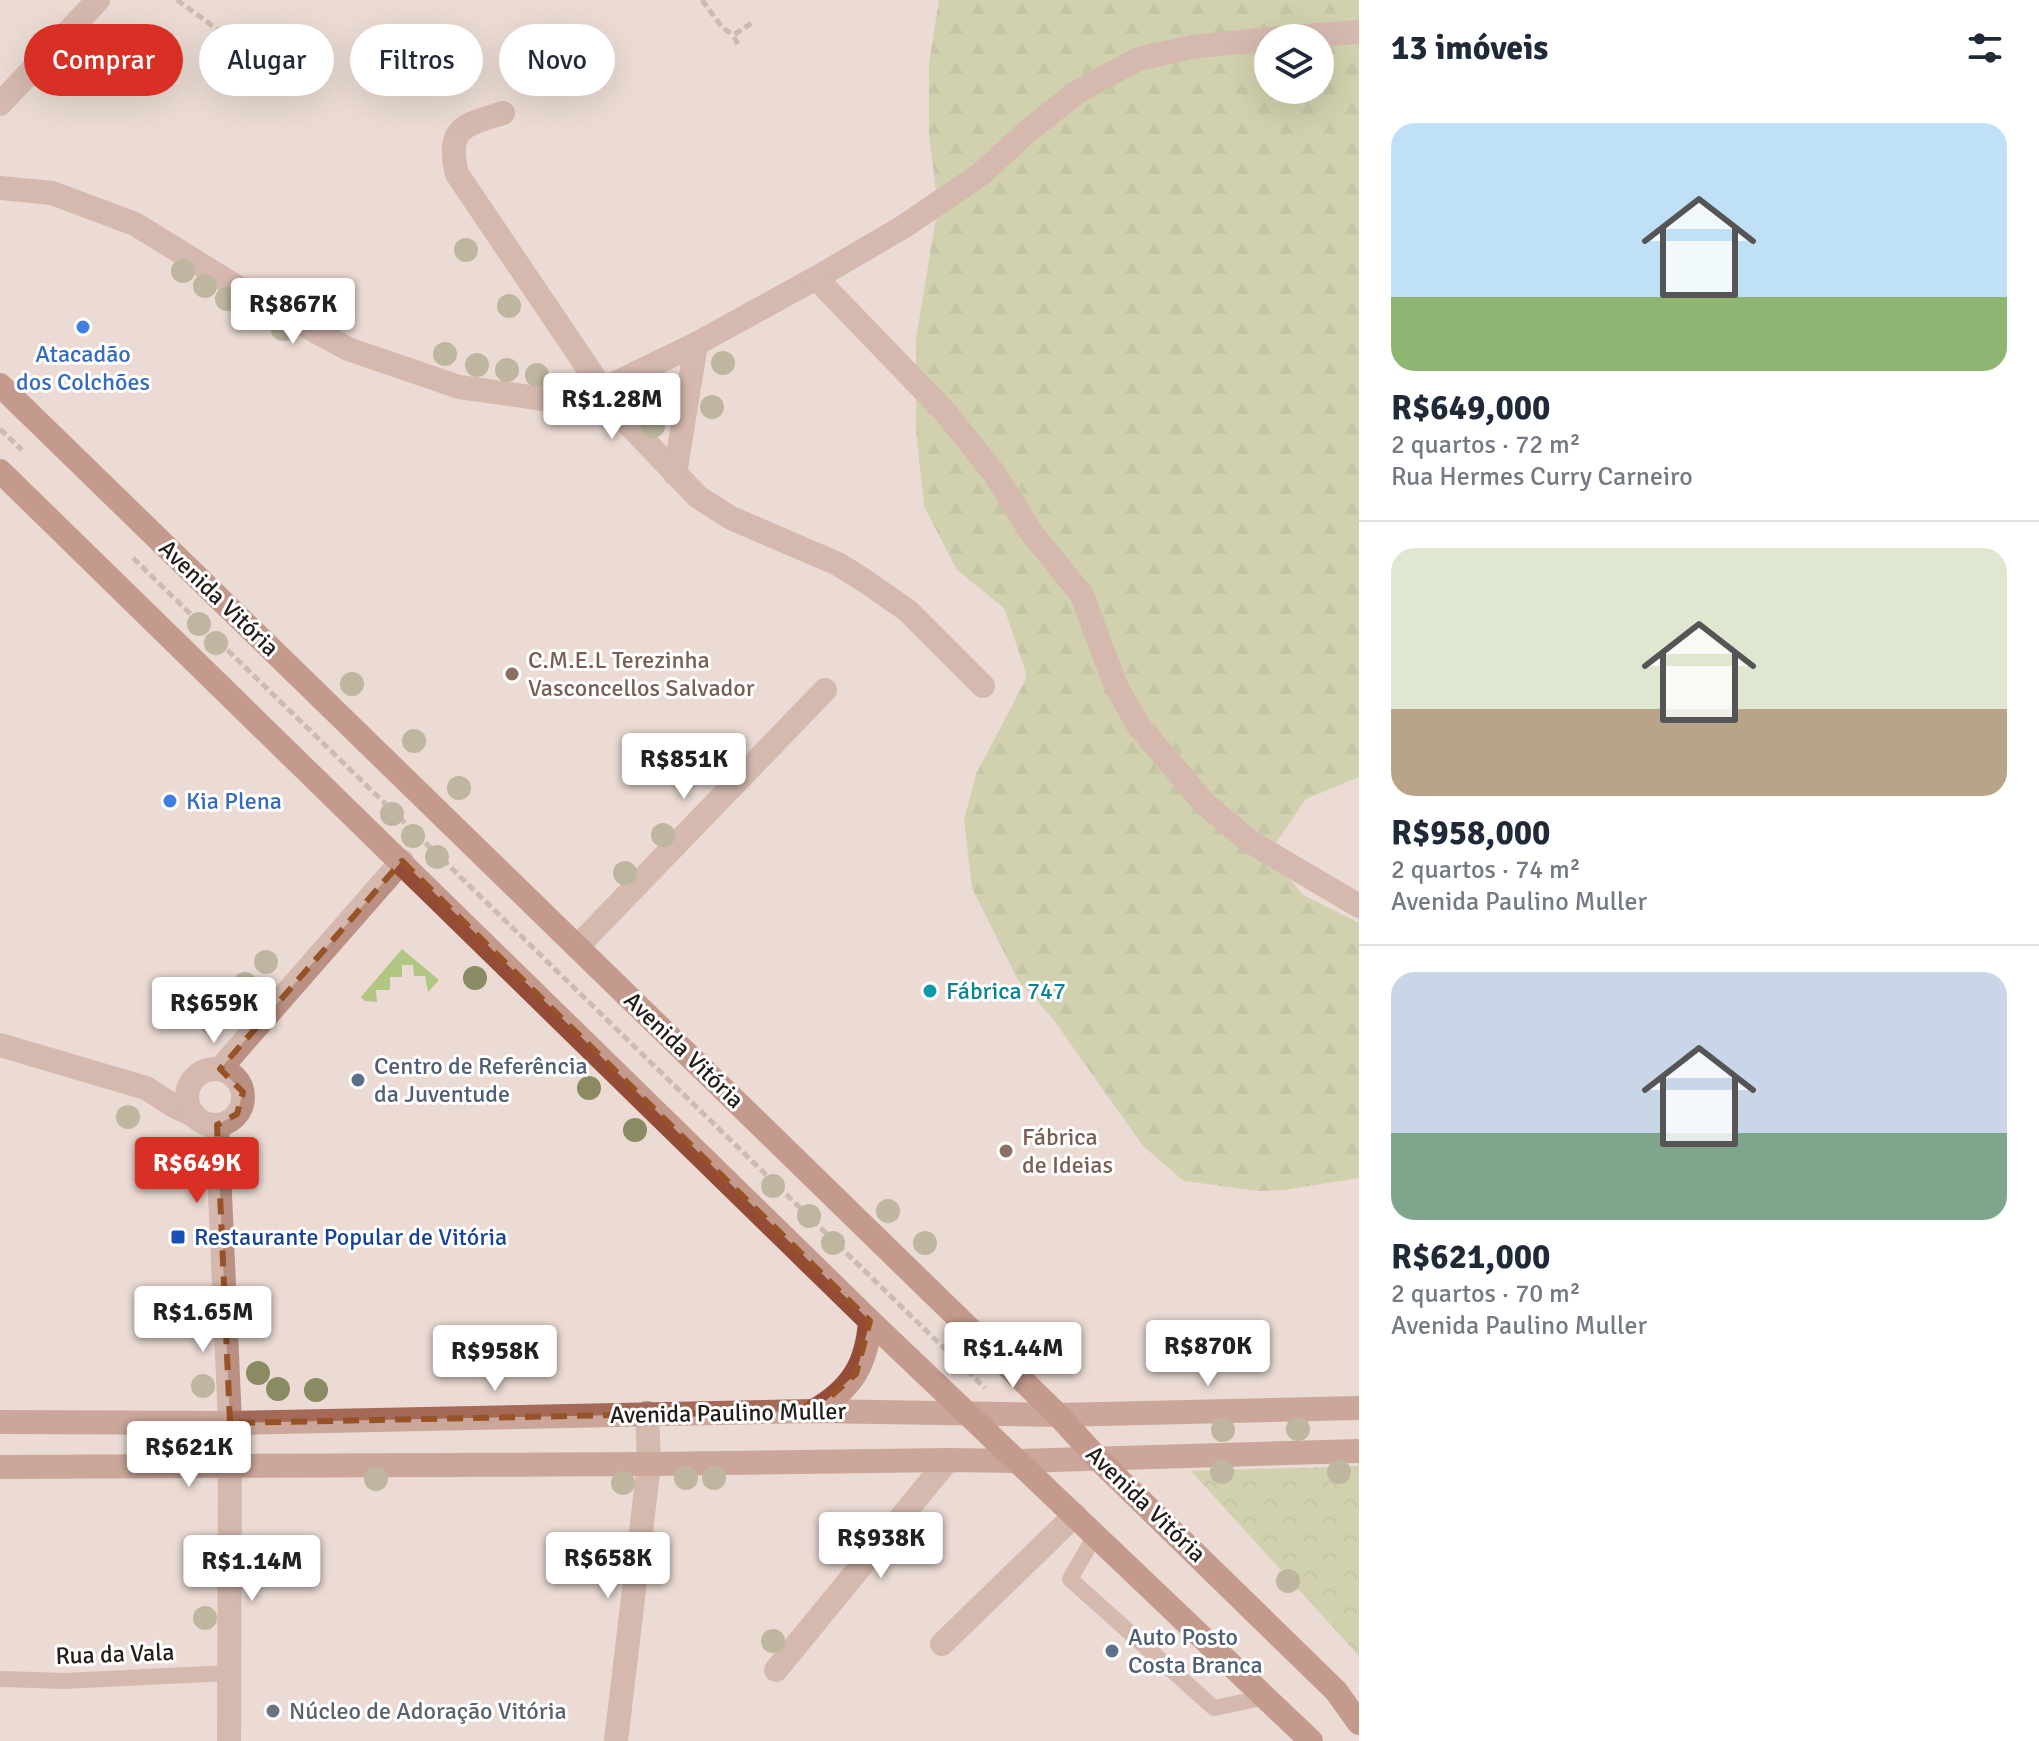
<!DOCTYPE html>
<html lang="pt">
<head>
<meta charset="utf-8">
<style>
  :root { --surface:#fff; --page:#f2f2f3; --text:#1f2937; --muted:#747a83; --line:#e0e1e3; --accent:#d93025 }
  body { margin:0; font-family:Signika,sans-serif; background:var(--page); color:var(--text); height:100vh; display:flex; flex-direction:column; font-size:30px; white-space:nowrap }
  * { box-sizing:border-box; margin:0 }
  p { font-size:26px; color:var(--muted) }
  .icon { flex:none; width:44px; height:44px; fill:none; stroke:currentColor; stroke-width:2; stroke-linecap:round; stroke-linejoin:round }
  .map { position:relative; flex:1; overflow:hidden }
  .side { display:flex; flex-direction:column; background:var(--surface); width:680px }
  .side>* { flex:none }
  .hud { position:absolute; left:24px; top:24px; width:760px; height:72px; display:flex; gap:16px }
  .buttons { position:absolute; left:1254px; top:24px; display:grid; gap:16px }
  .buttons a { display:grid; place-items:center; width:80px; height:80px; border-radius:50%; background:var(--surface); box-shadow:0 8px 32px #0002; font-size:40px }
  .price { position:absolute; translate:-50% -68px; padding:0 18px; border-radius:8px; background:#fff; color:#222; font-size:26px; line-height:52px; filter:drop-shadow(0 2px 4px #0008) }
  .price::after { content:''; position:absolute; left:50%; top:48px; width:24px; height:18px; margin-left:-12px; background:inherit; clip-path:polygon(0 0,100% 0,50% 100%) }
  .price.on { background:var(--accent); color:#fff }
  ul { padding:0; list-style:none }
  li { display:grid; align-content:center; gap:16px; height:424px; padding:0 32px }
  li+li { border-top:2px solid var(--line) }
  li span { display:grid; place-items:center; height:248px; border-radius:24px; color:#555 }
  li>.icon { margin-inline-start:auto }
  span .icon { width:144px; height:144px; fill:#fffc; stroke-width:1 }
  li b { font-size:34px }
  h2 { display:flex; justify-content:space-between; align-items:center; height:96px; padding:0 32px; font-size:34px }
  .chip { padding:0 28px; border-radius:36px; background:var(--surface); box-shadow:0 8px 32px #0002; font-size:28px; line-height:72px }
  .chip.on { background:var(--accent); color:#fff }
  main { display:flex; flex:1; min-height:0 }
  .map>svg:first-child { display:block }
  .green { fill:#b1c683 }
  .forest { fill:url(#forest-firs); fill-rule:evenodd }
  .park { fill:url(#park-crowns) }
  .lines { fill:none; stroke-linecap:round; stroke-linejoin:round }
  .path { stroke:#a29590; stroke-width:5; stroke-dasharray:8 4; stroke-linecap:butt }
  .lane { stroke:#ba9083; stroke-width:16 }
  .street { stroke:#ba9083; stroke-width:24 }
  .secondary { stroke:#a46957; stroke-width:24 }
  .primary { stroke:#944c36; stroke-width:24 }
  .tree { fill:#8a8b62 }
  .marked { fill:none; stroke:#975227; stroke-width:6; stroke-dasharray:16 10; stroke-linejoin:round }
  .shop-dot { fill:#3f7fe0; stroke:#fff; stroke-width:3 }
  .education-dot { fill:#8d6e63; stroke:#fff; stroke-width:3 }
  .culture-dot { fill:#0f9aa8; stroke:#fff; stroke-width:3 }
  .service-dot { fill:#5c6f8a; stroke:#fff; stroke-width:3 }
  .transit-dot { fill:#1a4fb4; stroke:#fff; stroke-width:3 }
  .worship-dot { fill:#6b7280; stroke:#fff; stroke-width:3 }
  .labels { text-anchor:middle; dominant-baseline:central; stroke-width:6; stroke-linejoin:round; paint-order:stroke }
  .shop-label { font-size:24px; fill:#366cbe; stroke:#fff }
  .street-label { font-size:24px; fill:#231d1a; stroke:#fff }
  .education-label { font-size:24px; fill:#785e54; stroke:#fff; text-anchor:start }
  .culture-label { font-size:24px; fill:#0d838f; stroke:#fff; text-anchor:start }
  .service-label { font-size:24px; fill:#4e5e75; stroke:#fff; text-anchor:start }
  .transit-label { font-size:24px; fill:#164399; stroke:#fff; text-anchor:start }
  .worship-label { font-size:24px; fill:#5b616d; stroke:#fff; text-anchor:start }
</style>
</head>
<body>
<main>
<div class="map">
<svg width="1359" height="1741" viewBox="0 0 1359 1741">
  <defs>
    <pattern id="forest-firs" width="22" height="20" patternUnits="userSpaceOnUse" patternTransform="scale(2)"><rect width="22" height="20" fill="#b1c683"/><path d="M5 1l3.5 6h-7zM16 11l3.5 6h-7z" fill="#98aa71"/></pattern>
    <pattern id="park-crowns" width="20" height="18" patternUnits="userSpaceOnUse" patternTransform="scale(2)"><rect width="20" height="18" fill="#b1c683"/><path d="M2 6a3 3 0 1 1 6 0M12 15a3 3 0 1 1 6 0" fill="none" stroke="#98aa71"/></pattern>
  </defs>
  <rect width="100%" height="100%" fill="#ebdbd4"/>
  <path class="green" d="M402 949 439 980 428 992 425 976H414L413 965H402V977H390V990H376L377 1002 365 1001 361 997Z"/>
  <path class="forest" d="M939 0H1359V777L1306 799 1272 849 1271 856 1303 895 1359 923V1178L1284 1190 1259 1191 1184 1181 1143 1146 1053 1019 1018 980 972 888 964 820 976 774 1025 681 1026 673 1004 608 957 570 924 506 916 431V339L938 205 929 137V63ZM1268 38H1320V90H1268Z"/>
  <path class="park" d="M1359 1466V1656L1191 1471Z"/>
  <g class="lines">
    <g class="path">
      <path d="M177 0 236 43 234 47 228 44"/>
      <path d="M702 0 722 27 733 35"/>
      <path d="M738 44 733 35 755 21"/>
      <path d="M0 429 22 450"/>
      <path d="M133 558 985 1388"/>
    </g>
    <g class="lane">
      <path d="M1096 1534 1070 1579 1214 1708 1267 1697"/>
      <path d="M3 1679 64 1681 229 1673"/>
    </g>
    <g class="street">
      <path d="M1277 38 1359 32"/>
      <path d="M0 104 98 0"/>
      <path d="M503 113C463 126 446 127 457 174L619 414 698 497 731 518 838 564 865 581 908 611 983 686"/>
      <path d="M0 188 52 193 135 224 253 297 348 349 459 387 544 399 603 389 696 344 816 278 903 227 981 174 1030 129 1079 91 1138 59 1192 47 1268 39"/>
      <path d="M816 278 946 413 994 473 1031 532 1082 595 1115 684 1138 725 1205 804 1249 841 1359 906"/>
      <path d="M675 474 696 344"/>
      <path d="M577 947 825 690"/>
      <path d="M0 1045 146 1088 174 1106 195 1116"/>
      <path d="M220 1069 402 861"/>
      <circle cx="215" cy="1097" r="28"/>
      <path d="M217 1125 230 1423 229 1741"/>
      <path d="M942 1644 1075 1515"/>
      <path d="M776 1670 948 1460"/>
      <path d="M616 1741 649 1464 647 1413"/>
    </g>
    <g class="secondary">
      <path d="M0 1422 230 1423 814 1411 1058 1415 1359 1408"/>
      <path d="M0 1467 649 1464 948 1460 1019 1461 1359 1451"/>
    </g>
    <g class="primary">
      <path d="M0 385 1058 1415 1099 1460 1336 1691 1359 1723"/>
      <path d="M0 471 870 1321 1311 1741"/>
      <path d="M814 1411C852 1389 867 1364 870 1321"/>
    </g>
  </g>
  <g class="tree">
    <circle cx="466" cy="250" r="12"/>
    <circle cx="183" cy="271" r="12"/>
    <circle cx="205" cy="286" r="12"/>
    <circle cx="227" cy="299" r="12"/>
    <circle cx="509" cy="306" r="12"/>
    <circle cx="283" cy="329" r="12"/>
    <circle cx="445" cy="354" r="12"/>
    <circle cx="723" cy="363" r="12"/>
    <circle cx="477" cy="365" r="12"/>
    <circle cx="507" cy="370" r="12"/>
    <circle cx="537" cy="375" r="12"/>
    <circle cx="712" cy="407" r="12"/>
    <circle cx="653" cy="426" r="12"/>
    <circle cx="199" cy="624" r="12"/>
    <circle cx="216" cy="643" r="12"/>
    <circle cx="352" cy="684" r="12"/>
    <circle cx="414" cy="741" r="12"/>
    <circle cx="459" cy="788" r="12"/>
    <circle cx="392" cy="814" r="12"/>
    <circle cx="663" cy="835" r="12"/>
    <circle cx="413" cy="836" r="12"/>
    <circle cx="437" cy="857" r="12"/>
    <circle cx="625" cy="873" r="12"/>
    <circle cx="266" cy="962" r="12"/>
    <circle cx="475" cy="978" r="12"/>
    <circle cx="245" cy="984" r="12"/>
    <circle cx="211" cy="1022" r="12"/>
    <circle cx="589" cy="1088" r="12"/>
    <circle cx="128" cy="1117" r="12"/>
    <circle cx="635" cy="1130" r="12"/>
    <circle cx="773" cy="1186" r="12"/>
    <circle cx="888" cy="1211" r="12"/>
    <circle cx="809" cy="1216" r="12"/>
    <circle cx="833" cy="1243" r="12"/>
    <circle cx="925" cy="1243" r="12"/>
    <circle cx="1047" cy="1345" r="12"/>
    <circle cx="258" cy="1373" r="12"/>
    <circle cx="203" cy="1386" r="12"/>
    <circle cx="278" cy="1389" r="12"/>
    <circle cx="316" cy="1390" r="12"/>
    <circle cx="1298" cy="1429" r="12"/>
    <circle cx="1223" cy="1430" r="12"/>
    <circle cx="1222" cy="1472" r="12"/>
    <circle cx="1339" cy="1472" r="12"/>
    <circle cx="686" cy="1478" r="12"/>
    <circle cx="714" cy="1478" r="12"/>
    <circle cx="376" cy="1479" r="12"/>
    <circle cx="623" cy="1483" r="12"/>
    <circle cx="1288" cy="1581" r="12"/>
    <circle cx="205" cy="1618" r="12"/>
    <circle cx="773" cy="1641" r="12"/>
  </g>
  <path d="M0 0H1359V1741H0ZM402 861 870 1321 856 1374 814 1411 230 1423 217 1125 237 1114 243 1092 220 1069Z" fill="#ebdbd4" fill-opacity=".55" fill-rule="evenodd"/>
  <path class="marked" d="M402 861 870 1321 856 1374 814 1411 230 1423 217 1125 237 1114 243 1092 220 1069Z"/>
  <g class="shop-dot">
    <circle cx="83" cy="327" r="8"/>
    <circle cx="170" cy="801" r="8"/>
  </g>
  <g class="education-dot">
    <circle cx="512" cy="674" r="8"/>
    <circle cx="1006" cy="1151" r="8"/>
  </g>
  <circle class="culture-dot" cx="930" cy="991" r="8"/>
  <g class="service-dot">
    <circle cx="358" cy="1080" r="8"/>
    <circle cx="1112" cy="1651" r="8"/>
  </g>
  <rect class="transit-dot" x="170" y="1229" width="16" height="16" rx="4"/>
  <circle class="worship-dot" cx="273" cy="1711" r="8"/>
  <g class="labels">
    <g class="shop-label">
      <text x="83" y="354">Atacadão<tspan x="83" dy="28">dos Colchões</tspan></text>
      <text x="186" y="801" text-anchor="start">Kia Plena</text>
    </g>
    <g class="street-label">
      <text transform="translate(219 598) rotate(44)">Avenida Vitória</text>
      <text transform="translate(684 1050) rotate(44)">Avenida Vitória</text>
      <text transform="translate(728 1413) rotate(-1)">Avenida Paulino Muller</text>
      <text transform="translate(1146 1504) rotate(44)">Avenida Vitória</text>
      <text transform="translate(115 1654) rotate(-2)">Rua da Vala</text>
    </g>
    <g class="education-label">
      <text x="528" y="660">C.M.E.L Terezinha<tspan x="528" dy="28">Vasconcellos Salvador</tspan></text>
      <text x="1022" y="1137">Fábrica<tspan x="1022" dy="28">de Ideias</tspan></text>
    </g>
    <g class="culture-label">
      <text x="946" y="991">Fábrica 747</text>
    </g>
    <g class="service-label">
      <text x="374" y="1066">Centro de Referência<tspan x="374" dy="28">da Juventude</tspan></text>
      <text x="1128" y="1637">Auto Posto<tspan x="1128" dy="28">Costa Branca</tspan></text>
    </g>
    <g class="transit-label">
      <text x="194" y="1237">Restaurante Popular de Vitória</text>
    </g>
    <g class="worship-label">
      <text x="289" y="1711">Núcleo de Adoração Vitória</text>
    </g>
  </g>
</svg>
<div class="buttons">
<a><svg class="icon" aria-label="layers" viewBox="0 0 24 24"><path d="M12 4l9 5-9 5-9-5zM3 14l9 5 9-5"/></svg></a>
</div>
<b class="price" style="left:293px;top:346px">R$867K</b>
<b class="price" style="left:612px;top:441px">R$1.28M</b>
<b class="price" style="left:684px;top:801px">R$851K</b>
<b class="price" style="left:214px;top:1045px">R$659K</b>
<b class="price on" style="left:197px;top:1205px">R$649K</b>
<b class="price" style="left:203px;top:1354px">R$1.65M</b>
<b class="price" style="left:1208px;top:1388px">R$870K</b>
<b class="price" style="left:1013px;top:1390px">R$1.44M</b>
<b class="price" style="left:495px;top:1393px">R$958K</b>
<b class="price" style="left:189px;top:1489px">R$621K</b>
<b class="price" style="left:881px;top:1580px">R$938K</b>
<b class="price" style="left:608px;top:1600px">R$658K</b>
<b class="price" style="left:252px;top:1603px">R$1.14M</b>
<div class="hud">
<a class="chip on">Comprar</a>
<a class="chip">Alugar</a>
<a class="chip">Filtros</a>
<a class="chip">Novo</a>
</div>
</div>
<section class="side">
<h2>13 imóveis<svg class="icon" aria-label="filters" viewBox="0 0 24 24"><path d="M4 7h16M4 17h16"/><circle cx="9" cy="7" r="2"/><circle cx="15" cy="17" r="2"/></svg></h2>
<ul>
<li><span style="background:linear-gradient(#bfe0f5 70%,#8fb573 0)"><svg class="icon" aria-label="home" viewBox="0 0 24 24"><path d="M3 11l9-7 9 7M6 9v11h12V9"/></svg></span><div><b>R$649,000</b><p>2 quartos · 72 m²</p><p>Rua Hermes Curry Carneiro</p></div></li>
<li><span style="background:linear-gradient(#dfe7d0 65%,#b9a48a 0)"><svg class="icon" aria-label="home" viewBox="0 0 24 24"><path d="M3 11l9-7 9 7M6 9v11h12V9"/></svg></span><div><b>R$958,000</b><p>2 quartos · 74 m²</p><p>Avenida Paulino Muller</p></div></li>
<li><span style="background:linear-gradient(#c9d6e8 65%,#7fa58c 0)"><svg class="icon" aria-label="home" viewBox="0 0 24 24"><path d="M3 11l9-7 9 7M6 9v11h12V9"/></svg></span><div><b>R$621,000</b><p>2 quartos · 70 m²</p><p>Avenida Paulino Muller</p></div></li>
</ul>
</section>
</main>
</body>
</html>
